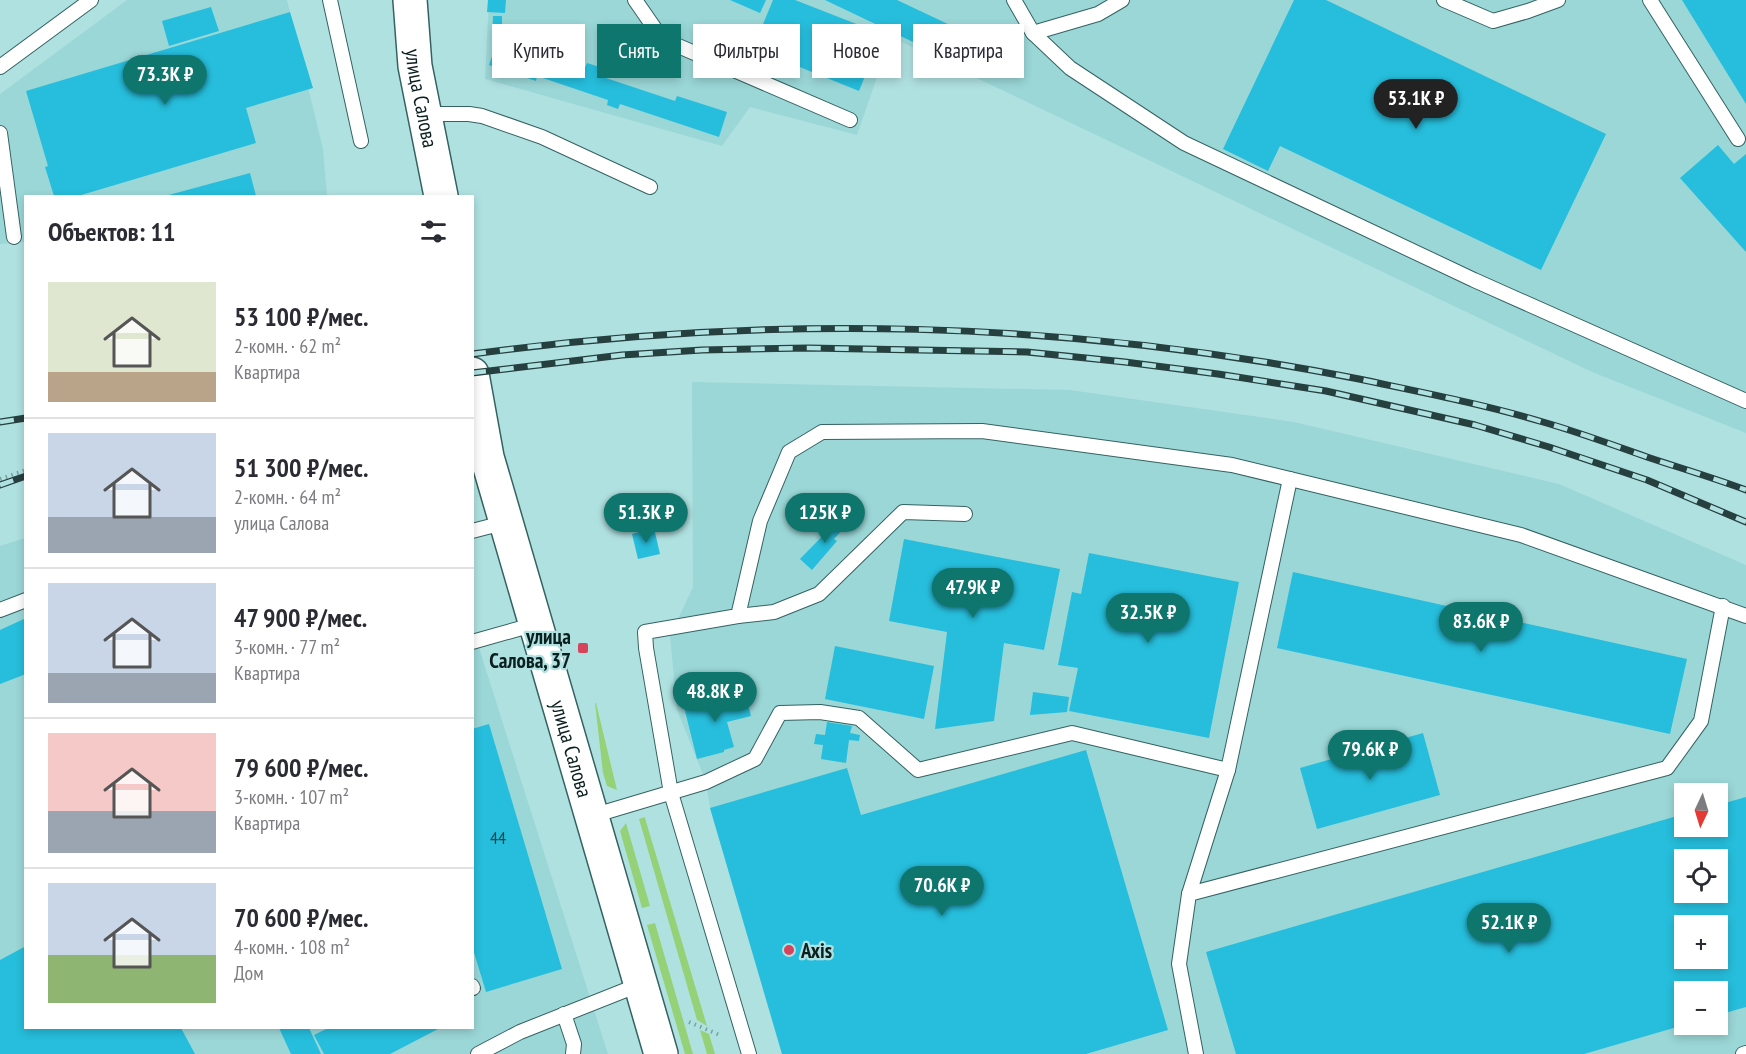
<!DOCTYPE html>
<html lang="ru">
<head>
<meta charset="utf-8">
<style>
  :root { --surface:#fff; --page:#f2f2f3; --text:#2b2b33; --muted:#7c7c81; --line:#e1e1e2; --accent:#0f766e }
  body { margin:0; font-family:"PT Sans Narrow",sans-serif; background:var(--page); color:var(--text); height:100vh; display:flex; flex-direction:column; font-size:22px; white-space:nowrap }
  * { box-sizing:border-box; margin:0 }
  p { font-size:20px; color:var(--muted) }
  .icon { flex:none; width:33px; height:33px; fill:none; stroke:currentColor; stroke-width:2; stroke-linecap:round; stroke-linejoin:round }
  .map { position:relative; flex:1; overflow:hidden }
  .details { position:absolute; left:24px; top:195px; width:450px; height:834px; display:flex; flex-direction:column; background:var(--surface); border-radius:0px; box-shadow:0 3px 9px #0003 }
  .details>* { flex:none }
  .hud { position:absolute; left:492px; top:24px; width:570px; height:54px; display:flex; gap:12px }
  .needle { width:39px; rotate:184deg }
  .buttons { position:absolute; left:1674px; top:783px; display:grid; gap:12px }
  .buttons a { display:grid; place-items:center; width:54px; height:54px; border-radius:0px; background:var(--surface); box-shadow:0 3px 9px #0003; font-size:30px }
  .price { position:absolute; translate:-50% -51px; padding:0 14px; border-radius:21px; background:var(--accent); color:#fff; font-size:20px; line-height:39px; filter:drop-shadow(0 2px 3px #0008) }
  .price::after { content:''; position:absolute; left:50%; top:36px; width:18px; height:14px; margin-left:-9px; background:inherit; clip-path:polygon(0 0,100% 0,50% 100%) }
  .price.active { background:#222; color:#fff }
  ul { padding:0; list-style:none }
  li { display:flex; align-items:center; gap:18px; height:150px; padding:0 24px }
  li+li { border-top:2px solid var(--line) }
  li span { display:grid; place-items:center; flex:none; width:168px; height:120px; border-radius:0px; color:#555 }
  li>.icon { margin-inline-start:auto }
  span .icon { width:72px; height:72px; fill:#fffc; stroke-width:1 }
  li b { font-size:26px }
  h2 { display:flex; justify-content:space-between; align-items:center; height:72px; padding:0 24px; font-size:26px }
  .pill { padding:0 21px; border-radius:0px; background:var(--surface); box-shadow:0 3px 9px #0003; font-size:21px; line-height:54px }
  .pill.active { background:var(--accent); color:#fff }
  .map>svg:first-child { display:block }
  .built { fill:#9bd7d7; fill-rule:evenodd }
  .green { fill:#95d177 }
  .building { fill:#26bedc; fill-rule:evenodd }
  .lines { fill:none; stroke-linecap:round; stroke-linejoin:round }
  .service-casing { stroke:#346262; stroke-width:16 }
  .tertiary-casing { stroke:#346262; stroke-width:36 }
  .path { stroke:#78a0a0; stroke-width:4; stroke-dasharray:1.5 4.5; stroke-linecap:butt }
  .service { stroke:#fff; stroke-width:14 }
  .tertiary { stroke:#fff; stroke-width:33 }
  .rail-casing { stroke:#263f3f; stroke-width:7 }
  .rail { stroke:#b0e1e1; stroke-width:4.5; stroke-dasharray:14; stroke-linecap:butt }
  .poi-dot { fill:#d5445a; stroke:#b0e1e1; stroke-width:2 }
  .labels { text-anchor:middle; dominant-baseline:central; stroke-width:4.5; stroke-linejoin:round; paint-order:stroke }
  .number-label { font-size:18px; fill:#12474e }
  .street-label { font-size:21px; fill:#0b1f1f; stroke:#b0e1e1 }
  .poi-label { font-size:21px; font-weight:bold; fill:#0b1f1f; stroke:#b0e1e1; text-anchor:end }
</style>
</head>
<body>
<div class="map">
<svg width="1746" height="1054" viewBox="0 0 1746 1054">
  <rect width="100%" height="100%" fill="#b0e1e1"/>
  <g class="built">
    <path d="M127 0H287L323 149 327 196H26L25 242 0 244V94Z"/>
    <path d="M489 0H1746V433L1592 372 891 37 857 135 750 107 722 146 485 79Z"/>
    <path d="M692 382 1070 390 1294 422 1559 484 1746 565V1054H782L710 808 706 782 677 710 670 636 693 587ZM1684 794H1718V826H1684ZM1684 860H1718V892H1684ZM1684 926H1718V958H1684ZM1684 992H1718V1024H1684Z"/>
    <path d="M25 538 26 1028H472L473 629 608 1054H0V546Z"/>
  </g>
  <g class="green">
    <path d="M595 703H596L617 790 607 786 603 773Z"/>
    <path d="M645 817V818L707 1026 697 1020 639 819Z"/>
    <path d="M626 823 650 906 642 908 620 831Z"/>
    <path d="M655 923 693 1054H685L647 925Z"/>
    <path d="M700 1030 709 1034 715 1054H707Z"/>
  </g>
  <g class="building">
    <path d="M488 0H506L505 13 487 12Z"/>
    <path d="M730 0H766L760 13Z"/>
    <path d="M773 0H795L882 34 859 91 753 48Z"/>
    <path d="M825 0H897L969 34 955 62Z"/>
    <path d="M1294 0H1326L1606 134 1541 270 1280 146 1268 171 1223 149Z"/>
    <path d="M1682 0H1746V104Z"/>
    <path d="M211 7 219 31 169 46 162 21Z"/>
    <path d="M290 12 313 88 246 108 256 143 78 196H54L45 167 48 166 26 91Z"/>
    <path d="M493 16H502V41H498L537 55 540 47 549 50 546 58 584 70 587 63 606 69 603 77 675 101 677 96 727 112 719 137 620 104 618 109 607 105 608 100 537 76 536 81 489 65 497 41H492Z"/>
    <path d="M1718 145 1734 164 1746 154V252L1680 178Z"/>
    <path d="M250 173 256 196H165Z"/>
    <path d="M844 514 851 520 834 539 837 541 812 570 800 559Z"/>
    <path d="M654 528 660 554 638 559 632 534Z"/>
    <path d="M904 539 1060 569 1044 650 1004 643 994 721 935 729 947 632 889 621Z"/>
    <path d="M1089 553 1239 582 1209 738 1069 711 1078 668 1058 665 1072 592 1081 594Z"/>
    <path d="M1293 572 1687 659 1670 734 1277 648Z"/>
    <path d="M26 618V674L0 684V630Z"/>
    <path d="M835 646 934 666 924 719 825 699Z"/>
    <path d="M745 692 751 716 727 722 734 747 724 750V752L697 759 684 707Z"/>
    <path d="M1033 692 1069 697 1067 712 1030 715Z"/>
    <path d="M827 722 852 726 850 733 860 735 859 741 849 740 846 763 821 759 823 745 814 744 816 734 825 735Z"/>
    <path d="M489 724 562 969 486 992 472 946V729Z"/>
    <path d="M1423 733 1440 795 1317 829 1300 768Z"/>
    <path d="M1086 750 1168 1030 1086 1054H782L710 808 847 768 861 815Z"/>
    <path d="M1746 797V1007L1718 1015V992H1684V1025L1584 1054H1236L1206 952 1684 814V826H1718V805ZM1684 860H1718V892H1684ZM1684 926H1718V958H1684Z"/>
    <path d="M26 946V1028H181L195 1054H0V960Z"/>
    <path d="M279 1028H309L321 1054H291Z"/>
    <path d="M328 1028H440L390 1054H324L314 1035Z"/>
  </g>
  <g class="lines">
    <g class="service-casing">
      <g id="service">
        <path d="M330 0 361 141"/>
        <path d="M635 0 662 39 850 120"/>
        <path d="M1014 0 1033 33 1098 14 1122 0"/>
        <path d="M1444 0 1493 21 1528 11 1558 0"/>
        <path d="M1650 0 1738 139"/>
        <path d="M1033 33 1070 68 1184 143 1474 280 1746 401"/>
        <path d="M0 67 91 0"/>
        <path d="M424 114H469L482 116 542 137 650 187"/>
        <path d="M0 133 14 237"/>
        <path d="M472 531 507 522"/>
        <path d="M0 610 26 600"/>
        <path d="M738 616 774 612 819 594 903 512 965 514"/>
        <path d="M472 642 536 624"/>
        <path d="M592 816 706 782 755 759 780 713 820 712 859 718 918 770 1072 733 1228 770"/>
        <path d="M1189 894 1228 770 1290 479"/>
        <path d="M472 986 473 988"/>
        <path d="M564 1014 574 1044 573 1054"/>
        <path d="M478 1054 520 1032 641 984"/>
        <path d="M749 1054 671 793 646 648 645 632 738 616 760 521 789 452 822 432 982 431 1232 465 1290 479 1521 535 1746 616"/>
        <path d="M1196 1054 1179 964 1189 894 1667 768 1701 721 1723 606"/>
        <path d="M1743 1054 1746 1053"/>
      </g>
    </g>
    <g class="tertiary-casing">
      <g id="tertiary">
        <path id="s1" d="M410 0 415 66 441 196"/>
        <path id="s2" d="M472 374 487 457 661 1054"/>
      </g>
    </g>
    <g class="path">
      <path d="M0 479 26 470"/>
      <path d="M689 1022 722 1036"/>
    </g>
    <use href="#service" class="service"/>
    <use href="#tertiary" class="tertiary"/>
    <g class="rail-casing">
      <g id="rail">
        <path d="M472 354C771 314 1063 320 1359 379 1420 392 1483 404 1543 422 1578 432 1613 445 1647 457 1680 468 1714 478 1746 490"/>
        <path d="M472 373 622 355 702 350 808 348 1027 352 1125 362 1218 374 1326 391 1475 425 1549 447 1647 480 1746 522"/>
        <path d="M0 422 26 418"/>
        <path d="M0 485 26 476"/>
      </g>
    </g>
    <use href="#rail" class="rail"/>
  </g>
  <g class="poi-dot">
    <rect x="577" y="642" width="12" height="12" rx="3"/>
    <circle cx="789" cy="950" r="6"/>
  </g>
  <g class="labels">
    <g class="number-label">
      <text x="498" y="837">44</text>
    </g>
    <g class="street-label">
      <text stroke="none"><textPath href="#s1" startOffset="99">улица Салова</textPath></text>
      <text stroke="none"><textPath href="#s2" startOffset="388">улица Салова</textPath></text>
    </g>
    <g class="poi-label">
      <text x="571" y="636">улица<tspan x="571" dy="24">Салова, 37</tspan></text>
      <text x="801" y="950" text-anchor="start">Axis</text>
    </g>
  </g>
</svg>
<div class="buttons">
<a><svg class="needle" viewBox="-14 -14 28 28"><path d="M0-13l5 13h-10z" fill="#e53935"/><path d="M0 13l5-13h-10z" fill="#7c7c81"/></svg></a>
<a><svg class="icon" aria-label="locate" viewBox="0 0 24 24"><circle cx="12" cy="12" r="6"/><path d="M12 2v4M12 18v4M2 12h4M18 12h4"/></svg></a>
<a>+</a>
<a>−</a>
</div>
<b class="price" style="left:165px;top:106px">73.3K ₽</b>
<b class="price active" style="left:1416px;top:130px">53.1K ₽</b>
<b class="price" style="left:646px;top:544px">51.3K ₽</b>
<b class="price" style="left:825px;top:544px">125K ₽</b>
<b class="price" style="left:973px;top:619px">47.9K ₽</b>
<b class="price" style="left:1148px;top:644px">32.5K ₽</b>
<b class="price" style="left:1481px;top:653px">83.6K ₽</b>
<b class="price" style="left:715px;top:723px">48.8K ₽</b>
<b class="price" style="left:1370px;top:781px">79.6K ₽</b>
<b class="price" style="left:942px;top:917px">70.6K ₽</b>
<b class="price" style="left:1509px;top:954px">52.1K ₽</b>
<div class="hud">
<a class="pill">Купить</a>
<a class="pill active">Снять</a>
<a class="pill">Фильтры</a>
<a class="pill">Новое</a>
<a class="pill">Квартира</a>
</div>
<section class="details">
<h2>Объектов: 11<svg class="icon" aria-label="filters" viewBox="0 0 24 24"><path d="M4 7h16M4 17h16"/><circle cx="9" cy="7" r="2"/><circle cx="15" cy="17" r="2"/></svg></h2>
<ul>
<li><span style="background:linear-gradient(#dfe7d0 75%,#b9a48a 0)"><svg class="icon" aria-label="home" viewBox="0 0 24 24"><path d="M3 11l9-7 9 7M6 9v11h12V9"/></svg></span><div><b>53 100 ₽/мес.</b><p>2-комн. · 62 m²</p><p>Квартира</p></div></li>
<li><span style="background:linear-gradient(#c9d6e8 70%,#9aa5b1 0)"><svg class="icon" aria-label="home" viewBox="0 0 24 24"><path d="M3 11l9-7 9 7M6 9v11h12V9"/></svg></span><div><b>51 300 ₽/мес.</b><p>2-комн. · 64 m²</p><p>улица Салова</p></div></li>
<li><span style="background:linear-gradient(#c9d6e8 75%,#9aa5b1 0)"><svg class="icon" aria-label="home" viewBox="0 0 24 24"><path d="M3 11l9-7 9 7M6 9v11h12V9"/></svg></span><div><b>47 900 ₽/мес.</b><p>3-комн. · 77 m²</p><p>Квартира</p></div></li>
<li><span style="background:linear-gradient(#f6c9c9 65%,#9aa5b1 0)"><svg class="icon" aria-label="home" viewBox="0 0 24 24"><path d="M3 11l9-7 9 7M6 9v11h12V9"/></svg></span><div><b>79 600 ₽/мес.</b><p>3-комн. · 107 m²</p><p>Квартира</p></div></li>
<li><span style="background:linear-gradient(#c9d6e8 60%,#8fb573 0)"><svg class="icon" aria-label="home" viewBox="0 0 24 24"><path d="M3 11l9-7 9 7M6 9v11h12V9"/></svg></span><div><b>70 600 ₽/мес.</b><p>4-комн. · 108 m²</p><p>Дом</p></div></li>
</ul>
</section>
</div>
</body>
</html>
